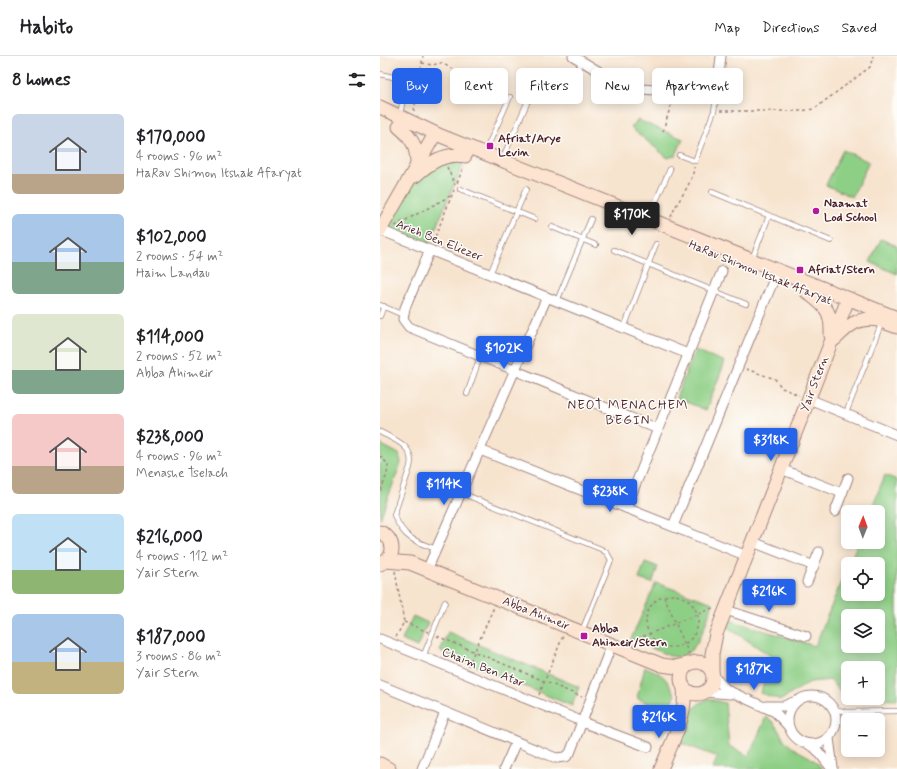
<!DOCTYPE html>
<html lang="en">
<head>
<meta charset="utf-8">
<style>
  :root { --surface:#fff; --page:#f6f6f6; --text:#202124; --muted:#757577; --line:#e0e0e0; --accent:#2563eb }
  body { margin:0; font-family:Mynerve,sans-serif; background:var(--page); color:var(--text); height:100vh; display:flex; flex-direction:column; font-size:15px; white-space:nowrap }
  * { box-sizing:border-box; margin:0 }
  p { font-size:13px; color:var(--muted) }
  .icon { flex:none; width:22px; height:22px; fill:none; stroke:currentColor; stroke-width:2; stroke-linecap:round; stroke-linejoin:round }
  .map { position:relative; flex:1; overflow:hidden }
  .side { display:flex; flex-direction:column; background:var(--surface); width:380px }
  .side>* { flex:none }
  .hud { position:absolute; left:12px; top:12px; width:380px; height:36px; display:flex; gap:8px }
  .needle { width:26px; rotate:1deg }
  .controls { position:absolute; left:461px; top:449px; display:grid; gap:8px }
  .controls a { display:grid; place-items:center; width:44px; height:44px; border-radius:6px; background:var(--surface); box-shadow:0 2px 10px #0003; font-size:20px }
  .price { position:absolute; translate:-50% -34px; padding:0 9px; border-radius:4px; background:var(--accent); color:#fff; font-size:13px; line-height:26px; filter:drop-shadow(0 1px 2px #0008) }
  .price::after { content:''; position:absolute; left:50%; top:24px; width:12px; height:9px; margin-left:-6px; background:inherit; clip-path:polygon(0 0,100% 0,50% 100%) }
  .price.current { background:#222; color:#fff }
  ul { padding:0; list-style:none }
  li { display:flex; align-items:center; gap:12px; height:100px; padding:0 12px }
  li span { display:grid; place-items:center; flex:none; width:112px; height:80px; border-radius:6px; color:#555 }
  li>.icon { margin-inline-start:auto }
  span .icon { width:48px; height:48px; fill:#fffc; stroke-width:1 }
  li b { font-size:17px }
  h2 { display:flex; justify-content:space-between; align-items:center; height:48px; padding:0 12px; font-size:17px }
  .chip { padding:0 14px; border-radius:6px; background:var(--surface); box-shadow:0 2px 10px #0003; font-size:14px; line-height:36px }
  .chip.current { background:var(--accent); color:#fff }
  header { display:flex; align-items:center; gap:24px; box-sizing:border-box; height:56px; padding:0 20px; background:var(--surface); border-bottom:1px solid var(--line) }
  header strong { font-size:19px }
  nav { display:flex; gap:22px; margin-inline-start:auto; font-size:14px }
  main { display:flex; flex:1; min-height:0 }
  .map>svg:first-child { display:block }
  .green { fill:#8ecf86; stroke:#6c7758; fill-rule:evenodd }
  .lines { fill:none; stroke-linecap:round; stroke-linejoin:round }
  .lane-casing { stroke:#a0827d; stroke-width:6 }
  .street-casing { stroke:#a0827d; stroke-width:11 }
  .secondary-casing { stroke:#a0827d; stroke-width:15 }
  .path { stroke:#a0827d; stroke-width:1.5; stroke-dasharray:3 3; stroke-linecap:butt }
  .lane { stroke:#fff; stroke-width:4.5 }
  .street { stroke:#fff; stroke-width:9 }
  .secondary { stroke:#fde4d1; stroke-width:13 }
  .poi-dot { fill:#b5179e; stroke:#fdfcf7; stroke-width:1.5 }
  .labels { text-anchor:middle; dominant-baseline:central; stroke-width:3; stroke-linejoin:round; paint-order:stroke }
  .poi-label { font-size:12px; font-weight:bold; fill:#4a1f2b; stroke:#fdfcf7; text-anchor:start }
  .street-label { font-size:12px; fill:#4a1f2b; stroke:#fdfcf7 }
  .neighbourhood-label { font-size:13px; letter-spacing:1px; fill:#4a1f2b; stroke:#fdfcf7 }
</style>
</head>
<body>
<header>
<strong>Habito</strong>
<nav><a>Map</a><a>Directions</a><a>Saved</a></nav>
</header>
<main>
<section class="side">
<h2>8 homes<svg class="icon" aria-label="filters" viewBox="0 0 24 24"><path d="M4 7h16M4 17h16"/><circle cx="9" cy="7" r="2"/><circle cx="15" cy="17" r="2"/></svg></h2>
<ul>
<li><span style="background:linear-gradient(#c9d6e8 75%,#b9a48a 0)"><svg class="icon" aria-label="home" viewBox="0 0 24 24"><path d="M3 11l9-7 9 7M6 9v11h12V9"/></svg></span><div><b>$170,000</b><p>4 rooms · 96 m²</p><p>HaRav Shimon Itshak Afaryat</p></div></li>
<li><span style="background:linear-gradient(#a9c7e8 60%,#7fa58c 0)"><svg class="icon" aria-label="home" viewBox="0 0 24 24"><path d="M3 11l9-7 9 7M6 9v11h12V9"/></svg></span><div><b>$102,000</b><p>2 rooms · 54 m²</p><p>Haim Landau</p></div></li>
<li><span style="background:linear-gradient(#dfe7d0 70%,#7fa58c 0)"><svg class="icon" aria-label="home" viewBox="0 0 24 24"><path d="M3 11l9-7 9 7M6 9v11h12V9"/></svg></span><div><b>$114,000</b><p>2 rooms · 52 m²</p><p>Abba Ahimeir</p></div></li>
<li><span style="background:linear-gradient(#f6c9c9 65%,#b9a48a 0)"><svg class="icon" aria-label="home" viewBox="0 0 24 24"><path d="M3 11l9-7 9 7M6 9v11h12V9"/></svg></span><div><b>$238,000</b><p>4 rooms · 96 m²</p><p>Menashe Tselach</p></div></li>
<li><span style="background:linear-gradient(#bfe0f5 70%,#8fb573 0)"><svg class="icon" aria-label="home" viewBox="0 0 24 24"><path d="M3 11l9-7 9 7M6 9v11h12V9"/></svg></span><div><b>$216,000</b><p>4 rooms · 112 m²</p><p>Yair Stern</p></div></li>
<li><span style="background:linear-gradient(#a9c7e8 60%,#c2b280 0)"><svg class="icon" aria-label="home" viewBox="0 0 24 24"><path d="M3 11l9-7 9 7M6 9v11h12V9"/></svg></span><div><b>$187,000</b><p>3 rooms · 86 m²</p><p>Yair Stern</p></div></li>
</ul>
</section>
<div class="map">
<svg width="517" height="713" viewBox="0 0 517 713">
  <rect width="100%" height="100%" fill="#fdfcf7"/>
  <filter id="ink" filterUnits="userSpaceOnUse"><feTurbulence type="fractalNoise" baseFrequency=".025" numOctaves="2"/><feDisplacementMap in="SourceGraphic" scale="8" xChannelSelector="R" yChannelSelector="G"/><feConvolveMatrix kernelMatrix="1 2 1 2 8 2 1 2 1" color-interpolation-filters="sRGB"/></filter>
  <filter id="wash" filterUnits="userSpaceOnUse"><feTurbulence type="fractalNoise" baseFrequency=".012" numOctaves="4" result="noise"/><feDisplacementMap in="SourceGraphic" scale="16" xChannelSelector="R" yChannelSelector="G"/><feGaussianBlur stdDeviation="0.9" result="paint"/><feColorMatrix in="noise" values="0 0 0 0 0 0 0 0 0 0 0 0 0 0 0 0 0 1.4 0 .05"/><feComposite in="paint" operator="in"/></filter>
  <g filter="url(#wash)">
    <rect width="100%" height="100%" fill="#f7e4cf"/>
    <g class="green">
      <path d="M258 64 303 83 296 99 288 102 251 72Z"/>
      <path d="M463 94 489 106 472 141 446 129Z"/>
      <path d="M85 104 49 188 9 172C22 149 33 117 60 107 67 104 77 105 85 104Z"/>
      <path d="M501 183 517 190V218L490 206Z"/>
      <path d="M315 294 345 306 326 354 296 342Z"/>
      <path d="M0 388 19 398 21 407 0 463Z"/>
      <path d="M505 419 517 424V644L478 642H498V612H468V642H466L450 624 430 626 401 644 380 637 394 602 344 569 346 563 435 590 468 509V538H498V508H469L478 486H498V456H490ZM468 560H498V590H468Z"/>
      <path d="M265 506 278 511 272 527 259 523Z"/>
      <path d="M276 527 333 547C326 565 317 607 291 600 278 596 264 588 251 583Z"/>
      <path d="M33 560 48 567 37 591 22 584Z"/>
      <path d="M68 576 199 631 192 650 60 595Z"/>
      <path d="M265 611C283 617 287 623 295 639L286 656 257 642Z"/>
      <path d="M328 643 345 647 349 690 369 700 386 661C397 666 399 679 407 687 418 698 434 699 442 713H332L338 701 298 686C305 669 308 650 328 643Z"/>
    </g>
  </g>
  <g filter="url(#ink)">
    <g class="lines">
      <g class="lane-casing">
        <g id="lane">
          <path d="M0 18 26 24 20 60"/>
          <path d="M180 38 202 6"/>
          <path d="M105 96 130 41"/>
          <path d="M299 99 315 105 334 55 337 38"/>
          <path d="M122 104 147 47"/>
          <path d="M80 133 155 163"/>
          <path d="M332 136 451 185"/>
          <path d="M269 161 290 113"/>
          <path d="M172 171 216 189"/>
          <path d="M234 194 366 248"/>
          <path d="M372 203 389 160"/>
          <path d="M110 218 146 133"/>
          <path d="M177 245 211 163"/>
          <path d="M0 249 23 259"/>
          <path d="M0 260 4 250"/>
          <path d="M244 272 276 188"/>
          <path d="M87 338 100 301"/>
          <path d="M466 357 500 271"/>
          <path d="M0 376C15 384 35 390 30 411L14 459C24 482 33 485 56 493"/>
          <path d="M81 437 221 493 227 497 231 504 202 575"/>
          <path d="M43 601 65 546"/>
          <path d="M455 653 466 656 517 655"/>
        </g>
      </g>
      <g class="street-casing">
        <g id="street">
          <path d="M193 0 225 19 261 33 337 38 341 0"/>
          <path d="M310 35 322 30 339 18"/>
          <path d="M0 174 308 298"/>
          <path d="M50 194 25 252 23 263 29 271 278 373"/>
          <path d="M429 343 517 379"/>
          <path d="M100 394 367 500"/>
          <path d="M401 413 462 437"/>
          <path d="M246 452 342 215"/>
          <path d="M455 456 468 422"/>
          <path d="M293 470 394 223"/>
          <path d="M373 486 434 510"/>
          <path d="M47 514 167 241"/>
          <path d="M427 526 439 496"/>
          <path d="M346 554 426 580"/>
          <path d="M0 583 196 663"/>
          <path d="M333 620 347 634 395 656 409 671"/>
          <path d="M0 629 176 702 186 701 190 697 231 590"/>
          <path d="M324 636 350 638"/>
          <circle cx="432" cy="664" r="24"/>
          <path d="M386 650H404L416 645"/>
          <path d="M202 666 268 691"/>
          <path d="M449 682 453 712"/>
          <path d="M428 688 437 694 452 713"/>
          <path d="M42 713 65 656"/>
          <path d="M124 713 136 686"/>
        </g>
      </g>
      <g class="secondary-casing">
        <g id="secondary">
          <path d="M0 51 61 80 517 262"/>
          <path d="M19 71C33 82 37 92 37 109"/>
          <path d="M35 120C49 107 65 96 85 100"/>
          <path d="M0 174 55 78"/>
          <path d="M427 236C446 251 452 254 451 280"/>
          <path d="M498 264 517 271"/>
          <path d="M455 283C468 270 478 260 498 264"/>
          <path d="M0 476C15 482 17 502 0 508"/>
          <path d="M6 505 30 507 282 609 296 611 307 608"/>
          <circle cx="317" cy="622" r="16"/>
          <path d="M332 615V598L336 578 468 243"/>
          <path d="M0 708 9 713"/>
          <path d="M281 713C291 688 307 660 304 633"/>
        </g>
      </g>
      <g class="path">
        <path d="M42 7 52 9 61 7 124 38"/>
        <path d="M34 55 43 0"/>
        <path d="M340 55H420L434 53 490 11 493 0"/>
        <path d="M283 75 293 42"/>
        <path d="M67 111 75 129"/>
        <path d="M77 127 84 110"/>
        <path d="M291 161C297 144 313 128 314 111"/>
        <path d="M15 170 72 139"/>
        <path d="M53 186 74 134"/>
        <path d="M366 313 395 323 402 332 419 339"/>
        <path d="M0 400 8 408 7 418 0 437"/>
        <path d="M15 515 24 566 16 581"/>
        <circle cx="292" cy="565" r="26"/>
        <path d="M284 541 309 598"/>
        <path d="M24 566 48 576"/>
        <path d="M57 580 202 641"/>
        <path d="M252 585 335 551"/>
        <path d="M88 610 114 551"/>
        <path d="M159 639 183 580"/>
      </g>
      <use href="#lane" class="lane"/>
      <use href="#street" class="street"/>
      <use href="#secondary" class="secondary"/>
    </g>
  </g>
  <g class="poi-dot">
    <rect x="106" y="86" width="8" height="8" rx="2"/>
    <circle cx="436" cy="155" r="4"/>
    <rect x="416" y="210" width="8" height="8" rx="2"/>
    <rect x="200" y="576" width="8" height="8" rx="2"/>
  </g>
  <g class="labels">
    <g class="poi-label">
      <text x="118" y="83">Afriat/Arye<tspan x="118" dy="14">Levin</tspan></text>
      <text x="444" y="148">Naamat<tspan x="444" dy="14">Lod School</tspan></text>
      <text x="428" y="214">Afriat/Stern</text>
      <text x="212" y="573">Abba<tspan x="212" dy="14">Ahimeir/Stern</tspan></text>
    </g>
    <g class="street-label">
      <text transform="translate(59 185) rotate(22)">Arieh Ben Eliezer</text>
      <text transform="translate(380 217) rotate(22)">HaRav Shimon Itshak Afaryat</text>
      <text transform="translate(435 328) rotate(-69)">Yair Stern</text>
      <text transform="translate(156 558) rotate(22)">Abba Ahimeir</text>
      <text transform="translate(103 612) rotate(22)">Chaim Ben Atar</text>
    </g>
    <g class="neighbourhood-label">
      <text x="248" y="349">NEOT MENACHEM<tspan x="248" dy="15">BEGIN</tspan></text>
    </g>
  </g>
</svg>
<div class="controls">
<a><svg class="needle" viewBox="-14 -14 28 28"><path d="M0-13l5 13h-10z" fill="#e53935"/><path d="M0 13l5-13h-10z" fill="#757577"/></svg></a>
<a><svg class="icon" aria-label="locate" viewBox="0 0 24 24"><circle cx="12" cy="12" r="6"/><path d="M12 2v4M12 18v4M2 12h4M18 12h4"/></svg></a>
<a><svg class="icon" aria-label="layers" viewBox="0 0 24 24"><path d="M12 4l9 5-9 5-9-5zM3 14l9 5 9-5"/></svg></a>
<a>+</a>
<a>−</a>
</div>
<b class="price current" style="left:252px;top:180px">$170K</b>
<b class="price" style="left:124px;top:314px">$102K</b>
<b class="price" style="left:391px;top:406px">$318K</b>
<b class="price" style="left:64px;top:450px">$114K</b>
<b class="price" style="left:230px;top:457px">$238K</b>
<b class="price" style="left:389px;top:557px">$216K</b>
<b class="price" style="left:374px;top:635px">$187K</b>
<b class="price" style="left:279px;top:683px">$216K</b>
<div class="hud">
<a class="chip current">Buy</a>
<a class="chip">Rent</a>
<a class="chip">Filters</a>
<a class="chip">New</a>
<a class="chip">Apartment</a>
</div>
</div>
</main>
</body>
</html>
